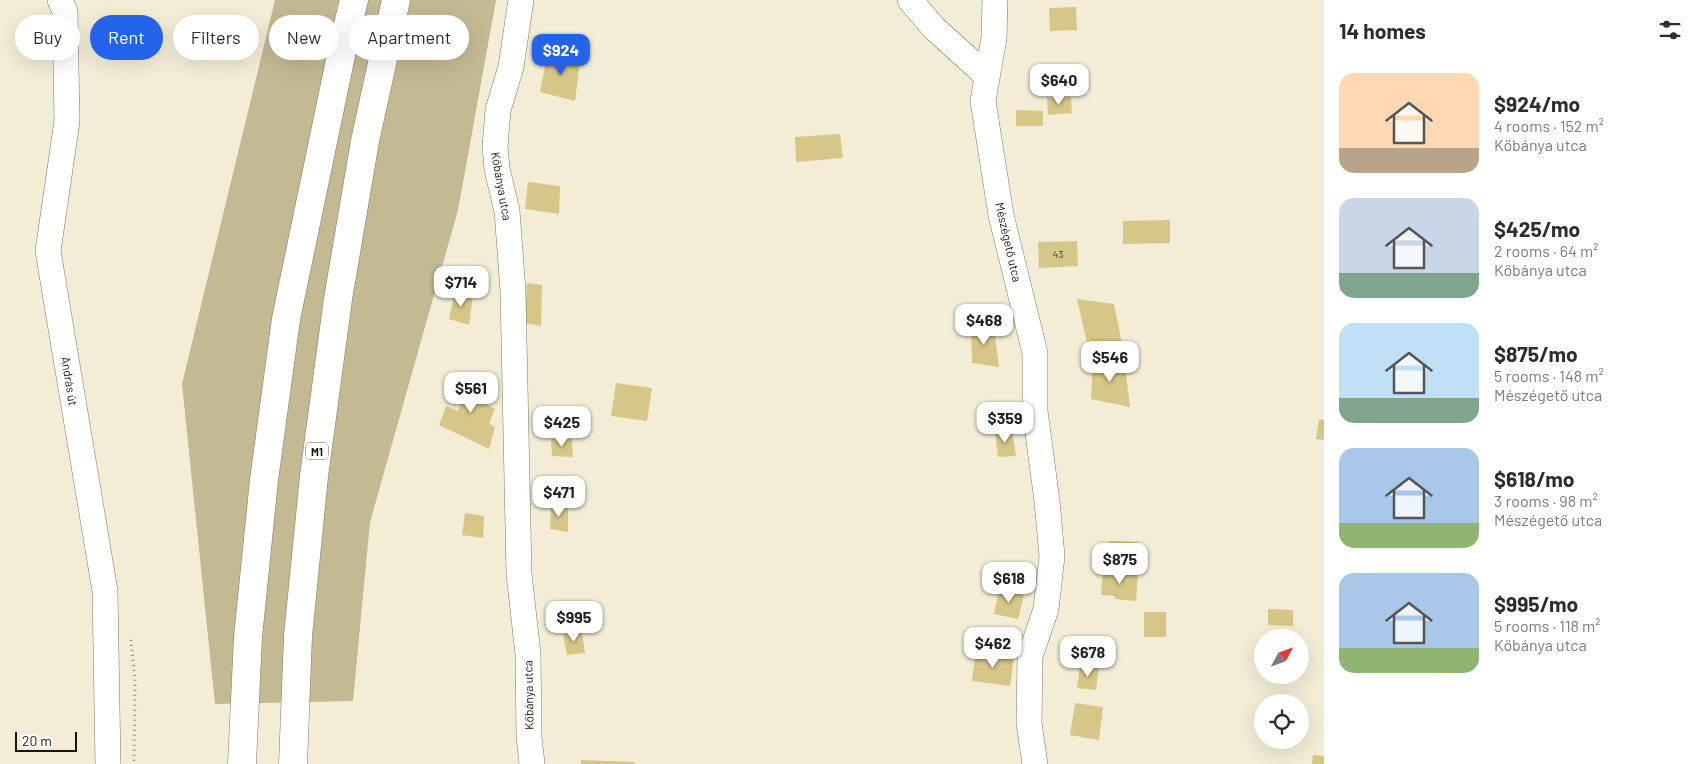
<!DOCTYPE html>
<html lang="en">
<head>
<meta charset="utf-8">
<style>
  :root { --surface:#fff; --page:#f7f7f7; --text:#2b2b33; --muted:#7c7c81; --accent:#2563eb }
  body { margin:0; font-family:Barlow,sans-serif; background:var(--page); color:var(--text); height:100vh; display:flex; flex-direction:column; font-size:19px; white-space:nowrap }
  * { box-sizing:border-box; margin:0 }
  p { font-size:16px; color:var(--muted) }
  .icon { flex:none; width:28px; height:28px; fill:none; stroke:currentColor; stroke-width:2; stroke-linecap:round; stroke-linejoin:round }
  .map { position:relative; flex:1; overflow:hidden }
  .drawer { display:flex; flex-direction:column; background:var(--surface); width:375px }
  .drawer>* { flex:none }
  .banner { position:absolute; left:15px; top:15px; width:475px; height:45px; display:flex; gap:10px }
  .needle { width:32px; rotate:49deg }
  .controls { position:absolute; left:1254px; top:629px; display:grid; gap:10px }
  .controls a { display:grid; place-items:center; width:55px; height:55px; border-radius:50%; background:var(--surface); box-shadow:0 5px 20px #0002; font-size:25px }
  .scale { position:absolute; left:15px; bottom:12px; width:62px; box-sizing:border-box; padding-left:5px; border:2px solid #17150d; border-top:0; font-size:14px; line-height:18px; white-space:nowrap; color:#17150d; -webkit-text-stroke:4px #fff; paint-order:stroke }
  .price { position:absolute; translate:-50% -42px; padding:0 11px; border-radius:10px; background:#fff; color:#222; font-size:16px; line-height:32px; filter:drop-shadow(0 1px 2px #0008) }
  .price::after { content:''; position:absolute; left:50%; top:30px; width:15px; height:11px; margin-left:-8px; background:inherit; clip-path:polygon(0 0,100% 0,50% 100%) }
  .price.current { background:var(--accent); color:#fff }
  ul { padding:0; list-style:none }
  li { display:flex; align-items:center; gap:15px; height:125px; padding:0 15px }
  li span { display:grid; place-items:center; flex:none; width:140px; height:100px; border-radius:15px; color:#555 }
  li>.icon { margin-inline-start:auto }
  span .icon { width:60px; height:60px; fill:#fffc; stroke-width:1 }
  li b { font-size:21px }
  h2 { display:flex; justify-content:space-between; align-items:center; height:60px; padding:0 15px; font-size:21px }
  .chip { padding:0 18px; border-radius:22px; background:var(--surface); box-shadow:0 5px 20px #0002; font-size:18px; line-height:45px }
  .chip.current { background:var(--accent); color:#fff }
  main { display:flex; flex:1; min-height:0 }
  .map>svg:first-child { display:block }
  .green { fill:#c3b993 }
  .building { fill:#d6c687 }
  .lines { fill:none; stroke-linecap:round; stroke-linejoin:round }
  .minor-casing { stroke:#7e7965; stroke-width:26 }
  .highway-casing { stroke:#7e7965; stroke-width:29 }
  .path { stroke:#918d7c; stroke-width:3; stroke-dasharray:1 4; stroke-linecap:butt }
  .minor { stroke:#fff; stroke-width:25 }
  .highway { stroke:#fff; stroke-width:28 }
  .labels { text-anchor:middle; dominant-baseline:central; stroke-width:4; stroke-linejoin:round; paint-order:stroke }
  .number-label { font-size:10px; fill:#47412c }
  .shield { fill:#fff; stroke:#5d5b56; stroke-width:1 }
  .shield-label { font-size:11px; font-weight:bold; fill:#17150d }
  .street-label { font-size:12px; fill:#17150d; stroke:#fff }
</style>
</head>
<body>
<main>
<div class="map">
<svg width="1324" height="764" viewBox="0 0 1324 764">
  <rect width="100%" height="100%" fill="#f3edd6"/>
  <path class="green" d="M275 0H496L458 210 370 522 353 701 215 704 182 384Z"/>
  <g class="building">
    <path d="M1076 7 1077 30 1050 31 1049 8Z"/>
    <path d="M548 51 580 61 575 101 540 92Z"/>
    <path d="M1071 97 1072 113 1048 115 1047 98Z"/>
    <path d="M1016 110 1043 111V126H1016Z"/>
    <path d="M840 134 843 158 796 162 795 137Z"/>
    <path d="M528 182 560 186 559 214 525 209Z"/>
    <path d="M1170 220V243L1123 244V221Z"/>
    <path d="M1077 241 1078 266 1039 268 1038 242Z"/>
    <path d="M527 283 542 285 541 326 524 323Z"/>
    <path d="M455 291 473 296 469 325 449 319Z"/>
    <path d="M1077 299 1114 304 1123 349 1087 342Z"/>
    <path d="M971 324 994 328 999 367 972 363Z"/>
    <path d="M1093 357 1125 365 1130 407 1091 399Z"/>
    <path d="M467 373 489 385 481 402 495 409 489 423 495 427 489 449 439 425 446 406 458 411 464 396 458 394Z"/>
    <path d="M616 383 652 388 647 421 611 416Z"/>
    <path d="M1319 419 1324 420V440L1316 439Z"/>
    <path d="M1012 430 1016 456 998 457 995 431Z"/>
    <path d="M551 439H572L573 457 552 456Z"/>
    <path d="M551 504 568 505V532L550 529Z"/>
    <path d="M465 513 484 516 483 538 462 535Z"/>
    <path d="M1109 541 1138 542 1137 568 1107 567Z"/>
    <path d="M1103 570 1138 573 1136 601 1115 599V596L1101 595Z"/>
    <path d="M999 589 1024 595 1018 619 994 614Z"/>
    <path d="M1268 609 1293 610V626L1268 625Z"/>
    <rect x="1144" y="612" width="22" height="25"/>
    <path d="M582 632 585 653 567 655 563 634Z"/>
    <path d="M976 651 1014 656 1010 686 972 681Z"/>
    <path d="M1080 666 1099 668 1096 690 1077 688Z"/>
    <path d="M1075 703 1103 707 1099 740 1070 735Z"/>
    <path d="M1313 755 1324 756V764H1312Z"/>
    <path d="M581 760 634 762 635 764H581Z"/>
  </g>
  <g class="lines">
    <g class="minor-casing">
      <g id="minor">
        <path d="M60 0 65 11 67 121 48 251 105 591 108 764"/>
        <path d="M521 0 511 67 498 110 495 146 497 169 507 211 513 291 519 574 528 654 529 737 532 764"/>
        <path d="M910 0 934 28 987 76"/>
        <path d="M995 0 994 38 983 101 1001 215 1035 353V411L1047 501 1052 556 1046 609 1030 656 1029 723 1035 764"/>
      </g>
    </g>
    <g class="highway-casing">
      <g id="highway">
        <path d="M242 764 248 637 264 480 286 319 344 41 354 0"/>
        <path d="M293 764 298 636 314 476 338 299 365 141 396 0"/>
      </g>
    </g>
    <path class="path" d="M131 640 135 680 134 764"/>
    <use href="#minor" class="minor"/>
    <use href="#highway" class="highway"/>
  </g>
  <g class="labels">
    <g class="number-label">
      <text x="1058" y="254">43</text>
    </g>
    <rect class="shield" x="306" y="442.5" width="22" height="17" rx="4"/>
    <g class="shield-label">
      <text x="317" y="451">M1</text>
    </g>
    <g class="street-label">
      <text transform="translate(502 186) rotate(80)">Kőbánya utca</text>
      <text transform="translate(1009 242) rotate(77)">Mészégető utca</text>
      <text transform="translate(70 381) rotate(81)">András út</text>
      <text transform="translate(528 695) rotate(-91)">Kőbánya utca</text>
    </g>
  </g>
</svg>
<div class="controls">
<a><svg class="needle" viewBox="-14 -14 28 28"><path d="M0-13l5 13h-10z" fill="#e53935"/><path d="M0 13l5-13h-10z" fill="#7c7c81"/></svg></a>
<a><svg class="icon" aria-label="locate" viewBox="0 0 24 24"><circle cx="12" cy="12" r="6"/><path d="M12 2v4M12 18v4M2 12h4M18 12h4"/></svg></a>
</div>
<div class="scale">20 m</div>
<b class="price current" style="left:561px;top:76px">$924</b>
<b class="price" style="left:1059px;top:106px">$640</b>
<b class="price" style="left:461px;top:308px">$714</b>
<b class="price" style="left:984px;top:346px">$468</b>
<b class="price" style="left:1110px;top:383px">$546</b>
<b class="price" style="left:471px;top:414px">$561</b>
<b class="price" style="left:1005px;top:444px">$359</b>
<b class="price" style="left:562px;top:448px">$425</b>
<b class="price" style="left:559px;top:518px">$471</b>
<b class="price" style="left:1120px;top:585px">$875</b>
<b class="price" style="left:1009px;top:604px">$618</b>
<b class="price" style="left:574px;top:643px">$995</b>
<b class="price" style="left:993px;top:669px">$462</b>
<b class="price" style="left:1088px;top:678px">$678</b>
<div class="banner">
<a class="chip">Buy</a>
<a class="chip current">Rent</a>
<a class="chip">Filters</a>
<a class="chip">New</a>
<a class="chip">Apartment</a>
</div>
</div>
<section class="drawer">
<h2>14 homes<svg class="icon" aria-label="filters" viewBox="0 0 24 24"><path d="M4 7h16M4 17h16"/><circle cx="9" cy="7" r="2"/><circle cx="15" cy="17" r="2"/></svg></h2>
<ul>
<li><span style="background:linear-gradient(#ffd9b3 75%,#b9a48a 0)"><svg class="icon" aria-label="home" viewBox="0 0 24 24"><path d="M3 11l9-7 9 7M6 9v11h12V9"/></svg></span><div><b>$924/mo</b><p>4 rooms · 152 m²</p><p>Kőbánya utca</p></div></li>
<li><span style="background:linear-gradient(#c9d6e8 75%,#7fa58c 0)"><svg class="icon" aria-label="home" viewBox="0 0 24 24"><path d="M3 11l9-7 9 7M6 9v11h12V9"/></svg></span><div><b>$425/mo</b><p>2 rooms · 64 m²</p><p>Kőbánya utca</p></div></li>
<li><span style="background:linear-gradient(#bfe0f5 75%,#7fa58c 0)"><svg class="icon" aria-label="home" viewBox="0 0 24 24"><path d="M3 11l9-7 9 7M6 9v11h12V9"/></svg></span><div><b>$875/mo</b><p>5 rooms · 148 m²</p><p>Mészégető utca</p></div></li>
<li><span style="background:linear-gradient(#a9c7e8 75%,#8fb573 0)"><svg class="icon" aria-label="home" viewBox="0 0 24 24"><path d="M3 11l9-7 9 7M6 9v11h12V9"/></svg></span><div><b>$618/mo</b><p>3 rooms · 98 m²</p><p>Mészégető utca</p></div></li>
<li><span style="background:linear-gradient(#a9c7e8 75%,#8fb573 0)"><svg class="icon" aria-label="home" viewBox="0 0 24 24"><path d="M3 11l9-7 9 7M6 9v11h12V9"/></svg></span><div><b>$995/mo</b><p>5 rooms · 118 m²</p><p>Kőbánya utca</p></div></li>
</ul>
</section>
</main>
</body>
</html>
